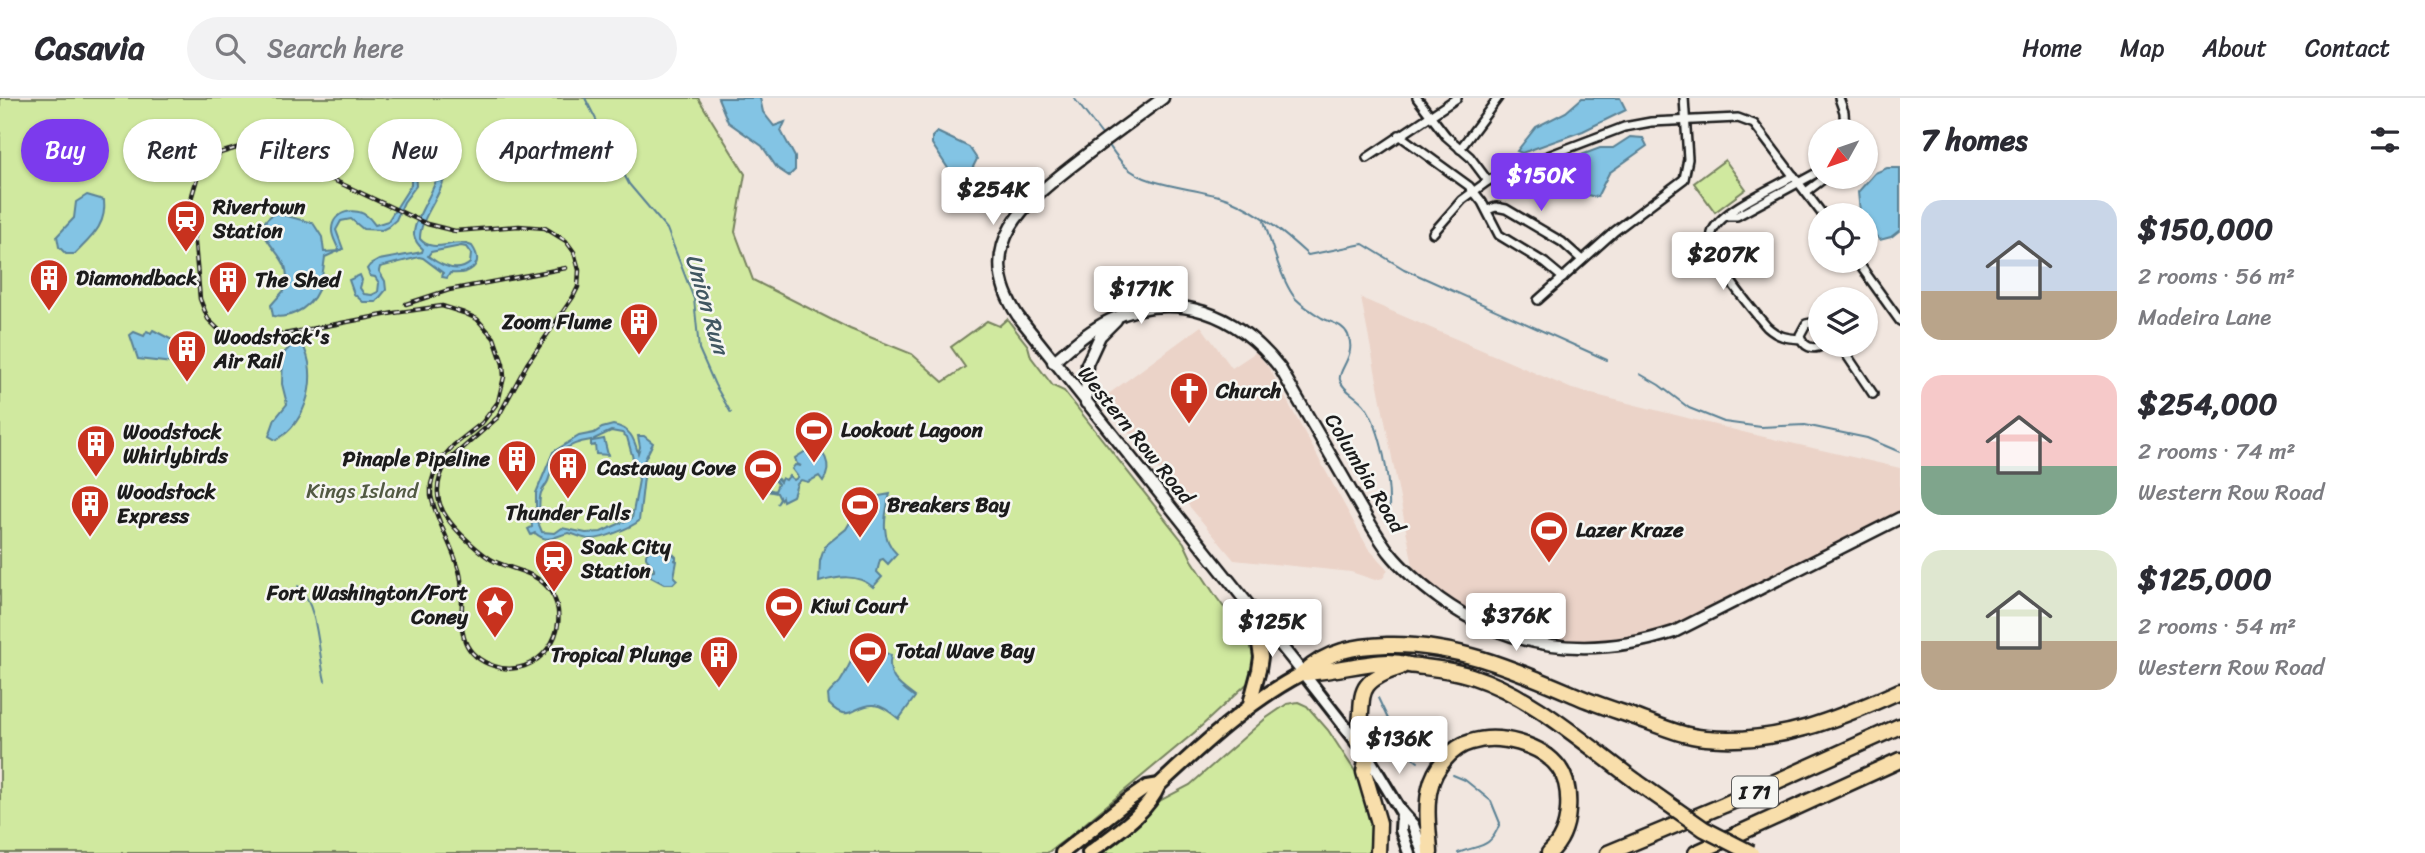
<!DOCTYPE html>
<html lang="en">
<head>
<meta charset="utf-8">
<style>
  :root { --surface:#fff; --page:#f2f2f3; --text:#2b2b33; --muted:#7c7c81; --line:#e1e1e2; --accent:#7c3aed }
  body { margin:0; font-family:Sriracha,sans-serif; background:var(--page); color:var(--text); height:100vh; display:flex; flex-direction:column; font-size:26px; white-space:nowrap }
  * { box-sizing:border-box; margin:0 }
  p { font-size:23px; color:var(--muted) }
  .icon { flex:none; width:38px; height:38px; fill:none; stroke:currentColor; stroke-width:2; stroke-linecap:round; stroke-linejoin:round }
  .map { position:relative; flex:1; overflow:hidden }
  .side { display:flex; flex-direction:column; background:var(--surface); width:525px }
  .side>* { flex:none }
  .banner { position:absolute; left:21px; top:21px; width:665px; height:63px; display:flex; gap:14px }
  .needle { width:46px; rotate:230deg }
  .tools { position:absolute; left:1808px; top:21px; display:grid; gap:14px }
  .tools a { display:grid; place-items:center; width:70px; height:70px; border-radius:50%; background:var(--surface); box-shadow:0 2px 5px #0004; font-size:35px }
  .price { position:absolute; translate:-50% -60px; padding:0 16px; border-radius:7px; background:#fff; color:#222; font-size:23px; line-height:46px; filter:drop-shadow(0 2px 4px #0008) }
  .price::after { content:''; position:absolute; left:50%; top:42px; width:21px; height:16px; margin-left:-10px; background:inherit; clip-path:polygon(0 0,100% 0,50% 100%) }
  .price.on { background:var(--accent); color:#fff }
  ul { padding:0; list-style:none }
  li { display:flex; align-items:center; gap:21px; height:175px; padding:0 21px }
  li span { display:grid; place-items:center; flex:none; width:196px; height:140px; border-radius:21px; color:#555 }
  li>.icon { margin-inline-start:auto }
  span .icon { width:84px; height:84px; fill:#fffc; stroke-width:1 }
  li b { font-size:30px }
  h2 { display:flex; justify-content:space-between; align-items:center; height:84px; padding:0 21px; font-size:30px }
  .chip { padding:0 24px; border-radius:32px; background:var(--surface); box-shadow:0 2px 5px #0004; font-size:24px; line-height:63px }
  .chip.on { background:var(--accent); color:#fff }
  header { display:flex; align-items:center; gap:42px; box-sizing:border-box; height:98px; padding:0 35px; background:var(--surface); border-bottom:2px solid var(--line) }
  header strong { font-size:33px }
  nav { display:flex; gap:38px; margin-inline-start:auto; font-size:24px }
  .search { width:490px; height:63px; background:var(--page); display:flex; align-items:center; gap:18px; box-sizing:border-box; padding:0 24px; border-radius:38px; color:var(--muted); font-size:26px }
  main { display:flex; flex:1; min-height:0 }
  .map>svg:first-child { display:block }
  .built { fill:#ebd3c8 }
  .green { fill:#d0e99f; stroke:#76825e; stroke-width:2 }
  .water { fill:#83c4e4; stroke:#5a8194; stroke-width:2; fill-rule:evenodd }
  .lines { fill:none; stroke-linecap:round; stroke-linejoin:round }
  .stream { stroke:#5a8194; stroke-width:2 }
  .minor-casing { stroke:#1c1c1c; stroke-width:12 }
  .tertiary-casing { stroke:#1c1c1c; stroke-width:15 }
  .secondary-casing { stroke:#1c1c1c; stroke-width:16 }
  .primary-casing { stroke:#1c1c1c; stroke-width:18 }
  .motorway-casing { stroke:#1c1c1c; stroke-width:19 }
  .minor { stroke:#f6f6f2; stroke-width:7 }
  .tertiary { stroke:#f6f6f2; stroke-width:10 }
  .secondary { stroke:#f6f6f2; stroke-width:10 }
  .primary { stroke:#f8deab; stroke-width:12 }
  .motorway { stroke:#f8deab; stroke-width:14 }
  .rail-casing { stroke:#1c1c1c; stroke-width:4.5 }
  .rail { stroke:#f6f6f2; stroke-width:2; stroke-dasharray:5; stroke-linecap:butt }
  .motorway-bridge-casing { stroke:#1c1c1c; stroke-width:19; stroke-linecap:butt }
  .motorway-bridge { stroke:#f8deab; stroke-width:14 }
  .labels { text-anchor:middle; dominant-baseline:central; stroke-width:5; stroke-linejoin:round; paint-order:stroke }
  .shield { fill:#f6f6f2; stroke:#5d5d5c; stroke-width:2 }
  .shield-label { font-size:19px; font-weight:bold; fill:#1c1c1c }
  .poi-label { font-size:21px; font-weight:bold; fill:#1c1c1c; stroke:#f6f6f2; text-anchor:start }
  .street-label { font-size:21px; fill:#1c1c1c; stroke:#f6f6f2 }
  .park-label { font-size:21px; fill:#525a43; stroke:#f6f6f2 }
  .water-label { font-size:23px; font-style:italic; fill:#405762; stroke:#f6f6f2 }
</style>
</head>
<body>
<header>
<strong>Casavia</strong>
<div class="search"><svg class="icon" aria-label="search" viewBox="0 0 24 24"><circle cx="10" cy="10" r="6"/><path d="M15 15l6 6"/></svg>Search here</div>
<nav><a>Home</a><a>Map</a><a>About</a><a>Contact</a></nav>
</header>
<main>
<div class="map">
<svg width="1900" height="755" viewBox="0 0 1900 755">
  <rect width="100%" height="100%" fill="#f1e6df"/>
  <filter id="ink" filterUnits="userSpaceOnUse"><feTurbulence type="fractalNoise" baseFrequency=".0143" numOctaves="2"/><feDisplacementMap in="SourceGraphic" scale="14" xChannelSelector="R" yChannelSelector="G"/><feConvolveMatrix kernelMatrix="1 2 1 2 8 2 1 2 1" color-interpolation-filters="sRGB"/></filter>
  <g filter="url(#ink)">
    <g class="built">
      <path d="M1361 200 1572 291 1747 335 1900 370V420L1688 527 1601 550 1506 537 1416 483Z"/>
      <path d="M1201 228 1232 270 1256 254 1269 270 1368 450 1388 472 1383 480 1375 482 1351 474 1234 462 1135 343 1103 300Z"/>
    </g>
    <g class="green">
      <path d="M0 0H698L745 76 735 134 753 182 850 231 912 256 943 284 965 269 951 249 987 223 999 228 1007 221 1028 248 1031 259 1053 288 1064 293 1184 445 1192 462 1217 500 1254 550 1257 563 1251 582 1195 634 1070 738 1047 755H0Z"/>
      <path d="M1725 62 1746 91 1715 114 1694 85Z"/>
      <path d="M1298 604 1307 608 1328 632 1370 696 1374 718 1369 755H1095L1161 702 1190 687 1265 621 1287 606Z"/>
    </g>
    <g class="water">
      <path d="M718 0H760L763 14 774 28 785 24 781 33 795 59V72L789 78 777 70 762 48 728 24Z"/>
      <path d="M1582 0H1620L1626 12 1583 33 1522 55 1517 53 1536 29 1566 14Z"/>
      <path d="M937 34 969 49 977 61 958 99 953 78 932 46V39Z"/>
      <path d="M1630 39 1643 40 1647 48 1609 75 1597 99 1582 96 1552 76 1557 66 1600 50H1613Z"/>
      <path d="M424 50 441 57C458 84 419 114 420 141 434 157 454 139 472 148 486 168 468 177 450 175L447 180 442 179 443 175 423 160 419 159 380 169 379 173 385 183 386 192 376 204H363L354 196 349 182 360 177 362 182 360 190 364 196 372 197 378 194 379 185 375 179 370 178 367 171 370 167 379 162 422 154 423 151C418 147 415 143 414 137 413 120 438 90 440 68L436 64 435 58 423 56C410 62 416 76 416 88L404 104 396 122 388 129 382 132 363 131 351 121 341 123 336 132 343 151 325 159C322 184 319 204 295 215 288 218 281 220 273 218L271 207 287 189C287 181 288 173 284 166 276 149 246 129 276 115L313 125 322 139 324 154 339 153C337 146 331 138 332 131 333 113 356 108 368 119 371 121 373 125 375 127L388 123 411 87V58ZM461 148 466 149 471 156 470 165C457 177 440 167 428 158L431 154Z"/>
      <path d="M1887 70H1900V132L1891 139 1880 142C1872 134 1866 129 1866 117H1862L1860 114 1858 94 1875 75Z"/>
      <path d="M87 97 104 102C107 128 90 140 75 156H66L59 149 57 138 74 120 76 104Z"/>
      <path d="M153 232 180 246 176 254H171L173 265 138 261 130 237 134 234 144 238 147 233 151 235Z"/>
      <path d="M293 246H302C320 276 307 326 276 342L269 338 275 321 287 306 282 286 283 256Z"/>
      <path d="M613 327C630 330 634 340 638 355L640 349 638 338H644L653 345 641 369 644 379 639 423C632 429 601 442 590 441 582 441 578 437 569 435 555 437 549 447 535 435L531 437 528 431 532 429 531 418 536 410V395L553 354 579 338 594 335 602 330ZM611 333 622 335 627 339 639 382 632 420 601 434 586 435 562 430 555 435 542 434 537 422C541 412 538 404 541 395 543 389 548 386 549 380 556 355 564 346 591 342V348L595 347 596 356 608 357 604 341 593 343 594 341Z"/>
      <path d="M807 347C825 349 833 368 823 383L819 378 808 384 801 382 797 386 793 398 783 403 782 399 777 406 780 401 777 395 767 393 768 391 775 393 778 386 775 382 778 381 780 384 782 380 786 382 789 378 794 382 798 379 792 371 795 367 801 368 797 366 795 360 809 351Z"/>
      <path d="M890 396C885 417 879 439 897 456L888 466 883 461 880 462 877 474 882 479 873 489C857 475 837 479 819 484L820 463 825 448 846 431 860 408 874 399Z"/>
      <path d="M651 451 662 454 669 458 672 455 676 459V462H674L677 463 674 479 677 482 673 486H664L651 479 650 474 654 473V470L646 460V456Z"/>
      <path d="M871 552H878L891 557C886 579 899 587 915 599L899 621C891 615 884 608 874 607 854 606 849 627 829 606L828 597C832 591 836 589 840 584 852 568 846 557 871 552Z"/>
    </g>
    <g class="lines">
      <g class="stream">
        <path d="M585 0 629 86 667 131 694 201 699 251 715 287 731 315"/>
        <path d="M1074 0 1103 38"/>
        <path d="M1108 46C1113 53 1118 61 1125 68 1148 90 1197 89 1228 101 1259 114 1284 135 1308 157L1363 146 1404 171 1607 262"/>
        <path d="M1264 123C1270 142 1283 187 1296 201 1303 208 1314 215 1322 220 1332 225 1343 226 1348 237 1357 258 1337 272 1340 282 1343 293 1359 299 1365 308 1382 332 1390 382 1389 411"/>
        <path d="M1640 276 1659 287 1689 310 1724 324 1761 329 1805 327 1867 340 1900 354"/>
        <path d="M298 488C319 509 318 555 325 583"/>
        <path d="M1378 600 1388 621 1403 636 1409 653 1414 661 1418 664"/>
        <path d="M1453 677 1465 682 1491 703 1500 725C1490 752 1480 746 1458 755"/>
      </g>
      <g class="minor-casing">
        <g id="minor">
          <path d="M1417 0 1446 38 1470 59 1488 83"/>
          <path d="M1839 0 1844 14 1845 33"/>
          <path d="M1399 37 1469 88 1482 104 1499 137 1545 165 1563 180"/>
          <path d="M1460 51 1498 0"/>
          <path d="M1367 60 1457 0"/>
          <path d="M1794 78C1773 90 1724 111 1713 132 1702 155 1752 211 1767 229 1778 239 1786 240 1801 241"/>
          <path d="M1806 94 1826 79"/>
          <path d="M1487 112 1496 109 1506 111 1562 144 1582 162"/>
          <path d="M1728 118H1737L1820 73"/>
          <path d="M1433 135 1462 102 1488 83 1503 75 1624 29 1651 24 1738 20 1754 26 1823 117"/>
          <path d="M1857 163 1900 223"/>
          <path d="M1538 202 1615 133 1684 81 1688 61 1684 0"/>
          <path d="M1820 225 1815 224 1806 226 1800 237C1803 249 1813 253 1823 247"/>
          <path d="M1840 247 1873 296"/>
        </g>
      </g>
      <g class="tertiary-casing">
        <g id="tertiary">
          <path d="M1163 0C1136 20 1108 40 1081 61 1028 102 970 145 1018 218L1303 575"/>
          <path d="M1053 264C1071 249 1089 232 1110 222 1175 190 1238 216 1280 270 1301 306 1321 341 1342 377 1357 403 1371 430 1389 454 1404 473 1421 487 1440 501 1512 553 1591 561 1674 534L1900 420"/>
          <path d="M1086 305 1087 266 1100 238 1116 222"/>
        </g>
      </g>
      <g class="secondary-casing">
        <g id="secondary">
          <path d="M1303 575 1367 657 1402 715 1413 727 1423 755"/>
          <path d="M1402 715 1401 732 1409 755"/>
        </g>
      </g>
      <g class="primary-casing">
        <g id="primary">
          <path d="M1249 609 1259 572 1261 559 1259 546 1265 528"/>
          <path d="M1062 755 1130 701 1147 689 1159 687"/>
          <path d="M1089 755C1114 736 1146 717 1159 687 1203 646 1249 603 1303 575"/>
        </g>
      </g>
      <g class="motorway-casing">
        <g id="motorway">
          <path d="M1303 575C1327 553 1355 548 1387 547 1454 545 1514 571 1575 597 1595 606 1615 612 1635 619 1658 627 1681 638 1706 640 1776 647 1838 621 1900 593"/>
          <path d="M1303 575C1332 574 1359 565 1388 564 1395 564 1402 565 1409 567 1430 570 1450 571 1471 578 1533 598 1585 646 1637 684"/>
          <path d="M1357 643C1368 601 1347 586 1401 569"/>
          <path d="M1367 657 1364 674 1379 725 1378 755"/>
          <path d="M1430 755C1429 734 1425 711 1430 690 1434 671 1451 649 1471 644 1498 635 1542 646 1559 670 1568 682 1569 698 1568 712 1567 728 1561 744 1549 755"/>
          <path d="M1608 755 1724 707 1900 628"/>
          <path d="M1696 755 1900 662"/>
        </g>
      </g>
      <use href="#minor" class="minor"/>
      <use href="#tertiary" class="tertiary"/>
      <use href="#secondary" class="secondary"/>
      <use href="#primary" class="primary"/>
      <use href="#motorway" class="motorway"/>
      <g class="rail-casing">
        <g id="rail">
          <path d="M240 49 276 55 427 126 455 133 519 128 545 130 566 143 574 154 579 172 578 189 573 199 527 266 498 319 447 364C427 397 442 419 467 442 476 450 485 459 496 464 516 473 538 474 551 494 575 532 537 583 494 568 444 551 470 507 459 472 452 447 437 424 431 398V386L437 366 454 347 482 325 498 304 504 279 503 266 494 240 477 221 464 215 442 208 394 215 253 242 221 234 208 221 200 201 191 101 198 77 204 69 220 55Z"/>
          <path d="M406 206 449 192 566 170"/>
        </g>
      </g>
      <use href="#rail" class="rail"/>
      <g class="motorway-bridge-casing">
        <path id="motorway-bridge" d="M1637 684 1704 731 1751 755"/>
      </g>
      <use href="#motorway-bridge" class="motorway-bridge"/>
    </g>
  </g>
  <defs>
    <g id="station-pin" transform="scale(2.0125)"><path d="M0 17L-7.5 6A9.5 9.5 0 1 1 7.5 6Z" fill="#c8321e" stroke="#f6f6f2"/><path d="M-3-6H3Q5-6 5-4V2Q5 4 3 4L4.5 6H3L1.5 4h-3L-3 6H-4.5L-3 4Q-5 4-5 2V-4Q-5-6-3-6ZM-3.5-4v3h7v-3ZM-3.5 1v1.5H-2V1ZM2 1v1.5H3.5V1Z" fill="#fff"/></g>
    <g id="building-pin" transform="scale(2.0125)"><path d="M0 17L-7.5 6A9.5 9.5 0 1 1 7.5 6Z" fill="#c8321e" stroke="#f6f6f2"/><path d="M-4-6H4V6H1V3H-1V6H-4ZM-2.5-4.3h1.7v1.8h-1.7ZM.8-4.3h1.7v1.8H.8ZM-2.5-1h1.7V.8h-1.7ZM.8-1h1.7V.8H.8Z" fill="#fff"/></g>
    <g id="church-pin" transform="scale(2.0125)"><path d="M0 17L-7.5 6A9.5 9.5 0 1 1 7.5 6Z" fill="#c8321e" stroke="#f6f6f2"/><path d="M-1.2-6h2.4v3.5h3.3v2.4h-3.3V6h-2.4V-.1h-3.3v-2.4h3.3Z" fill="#fff"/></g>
    <g id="stadium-pin" transform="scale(2.0125)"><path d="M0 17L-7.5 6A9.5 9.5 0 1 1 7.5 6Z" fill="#c8321e" stroke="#f6f6f2"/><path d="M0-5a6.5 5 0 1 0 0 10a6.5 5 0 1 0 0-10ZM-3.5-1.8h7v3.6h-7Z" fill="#fff"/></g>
    <g id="sight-pin" transform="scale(2.0125)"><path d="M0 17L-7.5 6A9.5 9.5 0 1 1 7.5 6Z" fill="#c8321e" stroke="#f6f6f2"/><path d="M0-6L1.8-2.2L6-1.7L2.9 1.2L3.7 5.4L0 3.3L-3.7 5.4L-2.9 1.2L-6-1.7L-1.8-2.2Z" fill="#fff"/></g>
  </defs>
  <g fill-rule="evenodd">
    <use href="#station-pin" x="186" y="121"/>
    <use href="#building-pin" x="49" y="180"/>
    <use href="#building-pin" x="228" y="182"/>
    <use href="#building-pin" x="639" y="224"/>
    <use href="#building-pin" x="187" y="251"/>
    <use href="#church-pin" x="1189" y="293"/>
    <use href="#stadium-pin" x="814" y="332"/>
    <use href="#building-pin" x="96" y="346"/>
    <use href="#building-pin" x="517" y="361"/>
    <use href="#building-pin" x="568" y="368"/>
    <use href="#stadium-pin" x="763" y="370"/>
    <use href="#building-pin" x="90" y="406"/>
    <use href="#stadium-pin" x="860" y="407"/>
    <use href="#stadium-pin" x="1549" y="432"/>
    <use href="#station-pin" x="554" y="461"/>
    <use href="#sight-pin" x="495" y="507"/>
    <use href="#stadium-pin" x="784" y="508"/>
    <use href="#stadium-pin" x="868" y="553"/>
    <use href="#building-pin" x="719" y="557"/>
  </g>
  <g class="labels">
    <rect class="shield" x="1732" y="678.5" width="46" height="31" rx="5"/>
    <g class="shield-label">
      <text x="1755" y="694">I 71</text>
    </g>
    <g class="poi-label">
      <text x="213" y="109">Rivertown<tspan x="213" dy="24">Station</tspan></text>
      <text x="76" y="180">Diamondback</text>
      <text x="255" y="182">The Shed</text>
      <text x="612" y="224" text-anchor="end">Zoom Flume</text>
      <text x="214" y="239">Woodstock's<tspan x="214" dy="24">Air Rail</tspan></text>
      <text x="1216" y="293">Church</text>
      <text x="841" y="332">Lookout Lagoon</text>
      <text x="123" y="334">Woodstock<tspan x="123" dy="24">Whirlybirds</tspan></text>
      <text x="490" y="361" text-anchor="end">Pinaple Pipeline</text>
      <text x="736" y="370" text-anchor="end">Castaway Cove</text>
      <text x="117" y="394">Woodstock<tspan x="117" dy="24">Express</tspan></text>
      <text x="887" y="407">Breakers Bay</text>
      <text x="568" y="415" text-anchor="middle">Thunder Falls</text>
      <text x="1576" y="432">Lazer Kraze</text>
      <text x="581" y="449">Soak City<tspan x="581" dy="24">Station</tspan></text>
      <text x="468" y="495" text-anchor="end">Fort Washington/Fort<tspan x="468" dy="24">Coney</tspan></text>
      <text x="811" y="508">Kiwi Court</text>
      <text x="895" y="553">Total Wave Bay</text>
      <text x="692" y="557" text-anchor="end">Tropical Plunge</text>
    </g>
    <g class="street-label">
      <text transform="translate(1136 337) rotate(51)">Western Row Road</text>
      <text transform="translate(1365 375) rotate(59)">Columbia Road</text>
    </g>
    <g class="park-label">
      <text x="362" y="393">Kings Island</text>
    </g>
    <g class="water-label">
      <text transform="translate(707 206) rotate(74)">Union Run</text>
    </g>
  </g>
</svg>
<div class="tools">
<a><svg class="needle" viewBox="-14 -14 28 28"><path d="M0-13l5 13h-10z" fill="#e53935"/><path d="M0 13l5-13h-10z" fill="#7c7c81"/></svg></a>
<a><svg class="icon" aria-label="locate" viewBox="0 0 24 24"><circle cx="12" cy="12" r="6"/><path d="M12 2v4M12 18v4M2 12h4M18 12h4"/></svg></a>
<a><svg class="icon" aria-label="layers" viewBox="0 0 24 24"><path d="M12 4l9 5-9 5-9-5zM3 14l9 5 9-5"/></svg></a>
</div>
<b class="price on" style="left:1541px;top:115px">$150K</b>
<b class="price" style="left:993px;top:129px">$254K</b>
<b class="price" style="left:1723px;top:194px">$207K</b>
<b class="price" style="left:1141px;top:228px">$171K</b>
<b class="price" style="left:1516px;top:555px">$376K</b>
<b class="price" style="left:1272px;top:561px">$125K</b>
<b class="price" style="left:1399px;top:678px">$136K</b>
<div class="banner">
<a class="chip on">Buy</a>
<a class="chip">Rent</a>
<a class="chip">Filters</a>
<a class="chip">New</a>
<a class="chip">Apartment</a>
</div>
</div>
<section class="side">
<h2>7 homes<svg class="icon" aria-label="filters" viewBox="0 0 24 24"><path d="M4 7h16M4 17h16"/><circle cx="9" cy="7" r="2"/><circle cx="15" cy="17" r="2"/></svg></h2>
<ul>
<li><span style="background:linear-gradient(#c9d6e8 65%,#b9a48a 0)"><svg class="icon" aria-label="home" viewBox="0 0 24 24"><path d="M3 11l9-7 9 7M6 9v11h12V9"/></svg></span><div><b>$150,000</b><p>2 rooms · 56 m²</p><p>Madeira Lane</p></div></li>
<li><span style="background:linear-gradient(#f6c9c9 65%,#7fa58c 0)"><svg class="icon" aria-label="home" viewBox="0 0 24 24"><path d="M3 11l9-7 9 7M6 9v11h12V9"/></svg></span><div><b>$254,000</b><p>2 rooms · 74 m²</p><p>Western Row Road</p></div></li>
<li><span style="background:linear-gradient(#dfe7d0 65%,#b9a48a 0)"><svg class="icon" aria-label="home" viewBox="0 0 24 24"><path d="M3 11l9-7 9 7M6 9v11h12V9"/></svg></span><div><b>$125,000</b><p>2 rooms · 54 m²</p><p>Western Row Road</p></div></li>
</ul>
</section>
</main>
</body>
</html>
